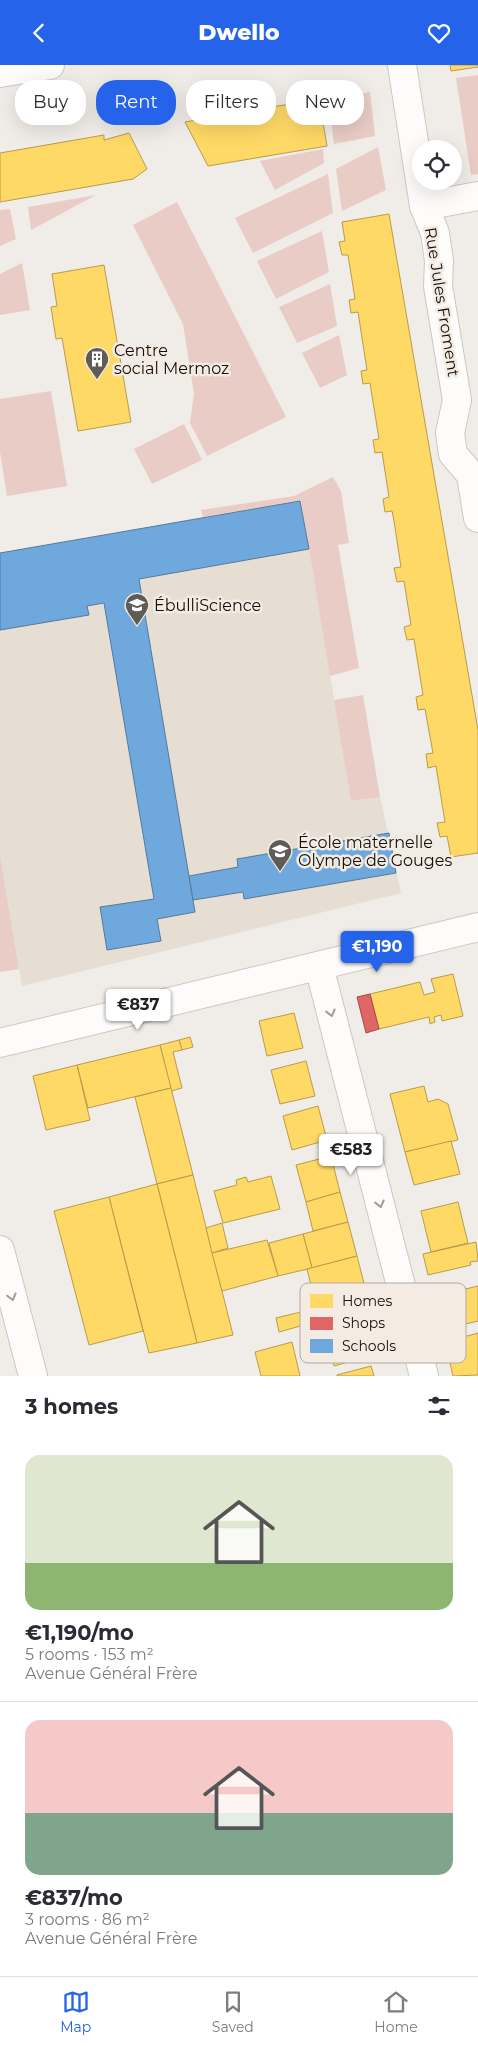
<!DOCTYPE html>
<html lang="en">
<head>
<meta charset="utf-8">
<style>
  :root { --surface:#fff; --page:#f7f7f7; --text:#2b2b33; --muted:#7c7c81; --line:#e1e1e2; --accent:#2563eb }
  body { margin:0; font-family:Montserrat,sans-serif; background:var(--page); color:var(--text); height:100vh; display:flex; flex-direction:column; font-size:19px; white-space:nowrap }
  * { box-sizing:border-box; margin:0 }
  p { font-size:16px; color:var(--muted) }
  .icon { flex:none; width:28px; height:28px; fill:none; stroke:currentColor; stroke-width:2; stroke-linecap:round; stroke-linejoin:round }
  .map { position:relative; height:1311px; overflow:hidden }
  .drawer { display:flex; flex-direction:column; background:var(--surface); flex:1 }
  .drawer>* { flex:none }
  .banner { position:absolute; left:15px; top:15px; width:449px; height:45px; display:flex; gap:10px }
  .fabs { position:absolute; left:412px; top:75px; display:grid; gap:10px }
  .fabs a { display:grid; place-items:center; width:50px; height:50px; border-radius:50%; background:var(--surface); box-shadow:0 5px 20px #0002; font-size:25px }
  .price { position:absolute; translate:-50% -42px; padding:0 11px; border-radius:5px; background:#fff; color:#222; font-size:16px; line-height:32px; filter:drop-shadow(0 1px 2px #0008) }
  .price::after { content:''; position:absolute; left:50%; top:30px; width:15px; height:11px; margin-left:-8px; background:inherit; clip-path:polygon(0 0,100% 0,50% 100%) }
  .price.on { background:var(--accent); color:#fff }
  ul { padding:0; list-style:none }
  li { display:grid; align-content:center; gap:10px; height:265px; padding:0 25px }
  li+li { border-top:1px solid var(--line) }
  li span { display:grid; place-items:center; height:155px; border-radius:15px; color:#555 }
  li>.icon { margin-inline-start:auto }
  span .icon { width:90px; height:90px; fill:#fffc; stroke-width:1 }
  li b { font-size:21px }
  h2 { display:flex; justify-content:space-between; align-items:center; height:60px; padding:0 25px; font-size:21px }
  .chip { padding:0 18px; border-radius:20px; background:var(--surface); box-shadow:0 5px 20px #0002; font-size:18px; line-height:45px }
  .chip.on { background:var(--accent); color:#fff }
  header { display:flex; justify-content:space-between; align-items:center; height:65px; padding:0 25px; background:var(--accent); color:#fff; font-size:22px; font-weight:800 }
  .dock { display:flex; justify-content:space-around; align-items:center; height:70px; border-top:1px solid var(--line); background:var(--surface); font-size:14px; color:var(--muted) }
  .dock a { display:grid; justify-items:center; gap:2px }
  .dock .on { color:var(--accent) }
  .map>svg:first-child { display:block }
  .built { fill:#e6ddd3 }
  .green { fill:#e9ccc5 }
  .homes { fill:#ffd966; stroke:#b89c4b }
  .shops { fill:#e06666; stroke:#a24c4b }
  .schools { fill:#6fa8dc; stroke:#537a9d }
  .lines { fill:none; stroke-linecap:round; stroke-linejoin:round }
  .street-casing { stroke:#cbc8c4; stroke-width:30 }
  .secondary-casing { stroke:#cbc8c4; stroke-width:30 }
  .street { stroke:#fdfcfb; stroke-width:28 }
  .secondary { stroke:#fdfcfb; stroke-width:28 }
  .oneway { stroke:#9f9d9b }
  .labels { text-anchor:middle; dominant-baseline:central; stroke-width:5; stroke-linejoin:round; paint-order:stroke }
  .street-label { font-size:16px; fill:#110e0b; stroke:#f4ece3 }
  .poi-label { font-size:16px; fill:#110e0b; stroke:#f4ece3; text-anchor:start }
  .key { fill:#f4ece3; stroke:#b0a9a2; stroke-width:1 }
  .key-label { font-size:14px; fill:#110e0b }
</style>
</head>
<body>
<header><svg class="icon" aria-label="back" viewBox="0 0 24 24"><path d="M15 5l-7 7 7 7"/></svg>Dwello<svg class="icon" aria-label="heart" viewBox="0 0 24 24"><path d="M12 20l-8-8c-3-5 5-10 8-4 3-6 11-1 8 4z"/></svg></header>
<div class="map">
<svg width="478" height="1311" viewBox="0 0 478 1311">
  <rect width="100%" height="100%" fill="#f0ece7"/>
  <path class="built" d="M301 434 351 736 380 732 401 828 22 921 0 790V489Z"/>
  <g class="green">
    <path d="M478 10V109L471 110 456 13Z"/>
    <path d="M370 27 375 71 334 79 329 35Z"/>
    <path d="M378 82 386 125 342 146 336 104Z"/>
    <path d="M323 84 324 98 275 125 260 96Z"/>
    <path d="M328 109 333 148 253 188 235 153Z"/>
    <path d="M96 130 31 165 28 142Z"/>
    <path d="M177 137 286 352 207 391 190 358 194 329 183 259 133 160Z"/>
    <path d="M10 144 16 174 0 181V145Z"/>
    <path d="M322 166 329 207 276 234 257 196Z"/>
    <path d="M22 198 30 245 0 250V209Z"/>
    <path d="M330 219 337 261 297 278 279 242Z"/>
    <path d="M339 270 347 310 320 323 302 288Z"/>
    <path d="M51 326 67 421 7 431 0 387V334Z"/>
    <path d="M184 359 202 395 152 419 134 384Z"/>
    <path d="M333 412 341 426 349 478 338 480 359 603 330 611 301 435 203 452 201 445 294 431Z"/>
    <path d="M363 630 380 732 351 736 334 635Z"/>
    <path d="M0 790 19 904 0 907Z"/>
  </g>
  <g class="homes">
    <path d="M450 0H478V2L451 6Z"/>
    <path d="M319 34 327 81 208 101 185 57Z"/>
    <path d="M129 68 147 104 133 114 0 137V88L104 70V75Z"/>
    <path d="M389 149 478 665V788L451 792 447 771 440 772 437 758 445 757 436 701 428 703 426 689 433 688 425 644 418 645 416 632 423 630 414 574 407 575 404 562 411 560 404 516 397 517 394 503 401 502 394 456 392 446 385 447 383 434 389 432 382 387 375 388 373 375 379 374 370 318 363 319 361 306 367 305 358 247 351 248 349 235 355 234 348 190H342L339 177 345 176 342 157Z"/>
    <path d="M104 200 131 357 78 366 62 273 56 274 51 242 57 241 52 209Z"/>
    <path d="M453 909 463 951 442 956 441 950 434 952 435 957 430 959 429 952 379 964 370 929 420 917 424 930 435 927 431 914Z"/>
    <path d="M294 948 303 983 267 991 259 956Z"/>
    <path d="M190 972 193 982 182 985 179 975Z"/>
    <path d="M179 975 182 985 173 987 182 1023 171 1026 160 980Z"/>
    <path d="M160 980 171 1023 88 1043 77 1000Z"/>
    <path d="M306 996 315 1031 280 1039 271 1005Z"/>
    <path d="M77 1000 90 1055 46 1065 33 1011Z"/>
    <path d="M424 1021 428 1037 438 1034 448 1039 458 1075 405 1087 390 1029Z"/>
    <path d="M171 1023 193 1110 157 1119 135 1032Z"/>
    <path d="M318 1041 327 1075 292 1085 283 1051Z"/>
    <path d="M451 1076 460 1109 414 1120 405 1087Z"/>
    <path d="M331 1091 340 1127 306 1137 296 1100Z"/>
    <path d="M193 1110 233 1270 197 1278 157 1119Z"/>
    <path d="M271 1111 280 1144 223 1158 214 1126 237 1120 236 1115 246 1112 248 1117Z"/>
    <path d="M157 1119 197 1278 149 1288 109 1132Z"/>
    <path d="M340 1127 348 1157 313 1166 306 1137Z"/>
    <path d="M109 1132 143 1266 89 1280 54 1146Z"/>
    <path d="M458 1137 468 1178 431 1187 421 1146Z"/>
    <path d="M348 1157 357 1191 312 1203 303 1169Z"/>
    <path d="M222 1158 228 1183 212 1188 206 1163Z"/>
    <path d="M303 1169 312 1203 278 1211 269 1178Z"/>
    <path d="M267 1175 278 1211 222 1226 212 1188Z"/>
    <path d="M476 1177 478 1196 470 1197 471 1200 428 1210 423 1189Z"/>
    <path d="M357 1191 367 1230 317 1244 307 1204Z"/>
    <path d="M478 1221V1256L441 1265 433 1232Z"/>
    <path d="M301 1247 304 1260 279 1267 276 1253Z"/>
    <path d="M363 1252 373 1290 334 1301 324 1262Z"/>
    <path d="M478 1268V1310L453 1311 445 1277Z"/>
    <path d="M292 1277 300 1311H261L255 1287Z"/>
    <path d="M371 1301 374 1311H337V1310Z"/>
  </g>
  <path class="shops" d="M370 929 379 964 366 968 357 932Z"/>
  <g class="schools">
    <path d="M300 436 309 484 139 514 195 847 157 854 161 876 107 885 100 842 154 834 104 538 87 541 89 550 0 565V488Z"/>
    <path d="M389 768 396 808 244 834 243 827 193 835 189 811 238 802 237 794Z"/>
  </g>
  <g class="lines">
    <g class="street-casing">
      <g id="street">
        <path d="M402 0 424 141 435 168 439 196 438 221 457 335 450 368 453 389 471 410 478 453"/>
        <path d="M0 8 50 0"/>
        <path d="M424 141 478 131"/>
        <path d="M319 901 424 1311"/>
        <path d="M0 1185 33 1311"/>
      </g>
    </g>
    <g class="secondary-casing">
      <path id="secondary" d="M0 978 478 862"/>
    </g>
    <use href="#street" class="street"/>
    <use href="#secondary" class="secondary"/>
  </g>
  <defs><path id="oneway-chevron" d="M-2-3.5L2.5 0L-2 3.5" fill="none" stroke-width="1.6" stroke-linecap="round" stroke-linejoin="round" transform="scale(1.25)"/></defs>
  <g class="oneway">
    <use href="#oneway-chevron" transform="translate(331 948) rotate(76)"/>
    <use href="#oneway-chevron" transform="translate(380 1139) rotate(76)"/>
    <use href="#oneway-chevron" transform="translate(12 1232) rotate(75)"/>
  </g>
  <defs>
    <g id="building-pin" transform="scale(1.25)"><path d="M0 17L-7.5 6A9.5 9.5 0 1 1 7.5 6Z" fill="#5f5c58" stroke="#f4ece3"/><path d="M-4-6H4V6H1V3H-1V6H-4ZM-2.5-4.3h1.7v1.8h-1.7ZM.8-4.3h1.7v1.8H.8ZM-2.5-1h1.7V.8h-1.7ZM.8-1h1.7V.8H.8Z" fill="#fff"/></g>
    <g id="school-pin" transform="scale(1.25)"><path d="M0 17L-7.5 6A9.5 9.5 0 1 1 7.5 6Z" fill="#5f5c58" stroke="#f4ece3"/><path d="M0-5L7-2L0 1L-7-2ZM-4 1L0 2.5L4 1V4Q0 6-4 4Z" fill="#fff"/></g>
  </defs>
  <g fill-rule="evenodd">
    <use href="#building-pin" x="97" y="294"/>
    <use href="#school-pin" x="137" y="540"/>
    <use href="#school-pin" x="280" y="786"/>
  </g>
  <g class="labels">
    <g class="street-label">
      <text transform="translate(442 237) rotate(81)">Rue Jules Froment</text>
    </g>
    <g class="poi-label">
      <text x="114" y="285">Centre<tspan x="114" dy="18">social Mermoz</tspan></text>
      <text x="154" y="540">ÉbulliScience</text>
      <text x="298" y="777">École maternelle<tspan x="298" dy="18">Olympe de Gouges</tspan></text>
    </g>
  </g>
  <rect x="300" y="1218" width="166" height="80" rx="8" class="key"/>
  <rect x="310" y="1229" width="23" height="14" fill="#ffd966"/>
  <rect x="310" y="1252" width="23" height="13" fill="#e06666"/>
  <rect x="310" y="1274" width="23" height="14" fill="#6fa8dc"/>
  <g class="key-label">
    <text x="342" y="1241">Homes</text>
    <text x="342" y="1263">Shops</text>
    <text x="342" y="1286">Schools</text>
  </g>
</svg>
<div class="fabs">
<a><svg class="icon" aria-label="locate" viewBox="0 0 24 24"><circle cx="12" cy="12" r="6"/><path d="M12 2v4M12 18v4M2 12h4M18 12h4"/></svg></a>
</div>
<b class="price on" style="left:377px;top:908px">€1,190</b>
<b class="price" style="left:138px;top:966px">€837</b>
<b class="price" style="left:351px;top:1111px">€583</b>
<div class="banner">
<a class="chip">Buy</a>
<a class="chip on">Rent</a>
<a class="chip">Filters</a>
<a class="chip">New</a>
</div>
</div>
<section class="drawer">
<h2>3 homes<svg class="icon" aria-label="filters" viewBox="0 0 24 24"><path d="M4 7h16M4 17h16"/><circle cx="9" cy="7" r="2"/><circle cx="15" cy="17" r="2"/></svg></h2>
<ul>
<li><span style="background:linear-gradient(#dfe7d0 70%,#8fb573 0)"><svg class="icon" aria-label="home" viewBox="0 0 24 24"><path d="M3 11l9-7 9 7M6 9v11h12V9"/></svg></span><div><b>€1,190/mo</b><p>5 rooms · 153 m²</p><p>Avenue Général Frère</p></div></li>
<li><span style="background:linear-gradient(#f6c9c9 60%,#7fa58c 0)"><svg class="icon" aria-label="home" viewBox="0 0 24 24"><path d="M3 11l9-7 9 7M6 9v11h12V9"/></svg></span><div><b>€837/mo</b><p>3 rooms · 86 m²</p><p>Avenue Général Frère</p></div></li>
</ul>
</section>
<nav class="dock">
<a class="on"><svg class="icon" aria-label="map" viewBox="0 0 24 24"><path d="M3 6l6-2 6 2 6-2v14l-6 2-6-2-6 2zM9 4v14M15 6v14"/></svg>Map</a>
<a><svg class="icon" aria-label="saved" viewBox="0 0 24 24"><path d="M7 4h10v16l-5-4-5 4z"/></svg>Saved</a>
<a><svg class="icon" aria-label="home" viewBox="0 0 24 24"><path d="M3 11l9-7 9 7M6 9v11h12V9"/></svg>Home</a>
</nav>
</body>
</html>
